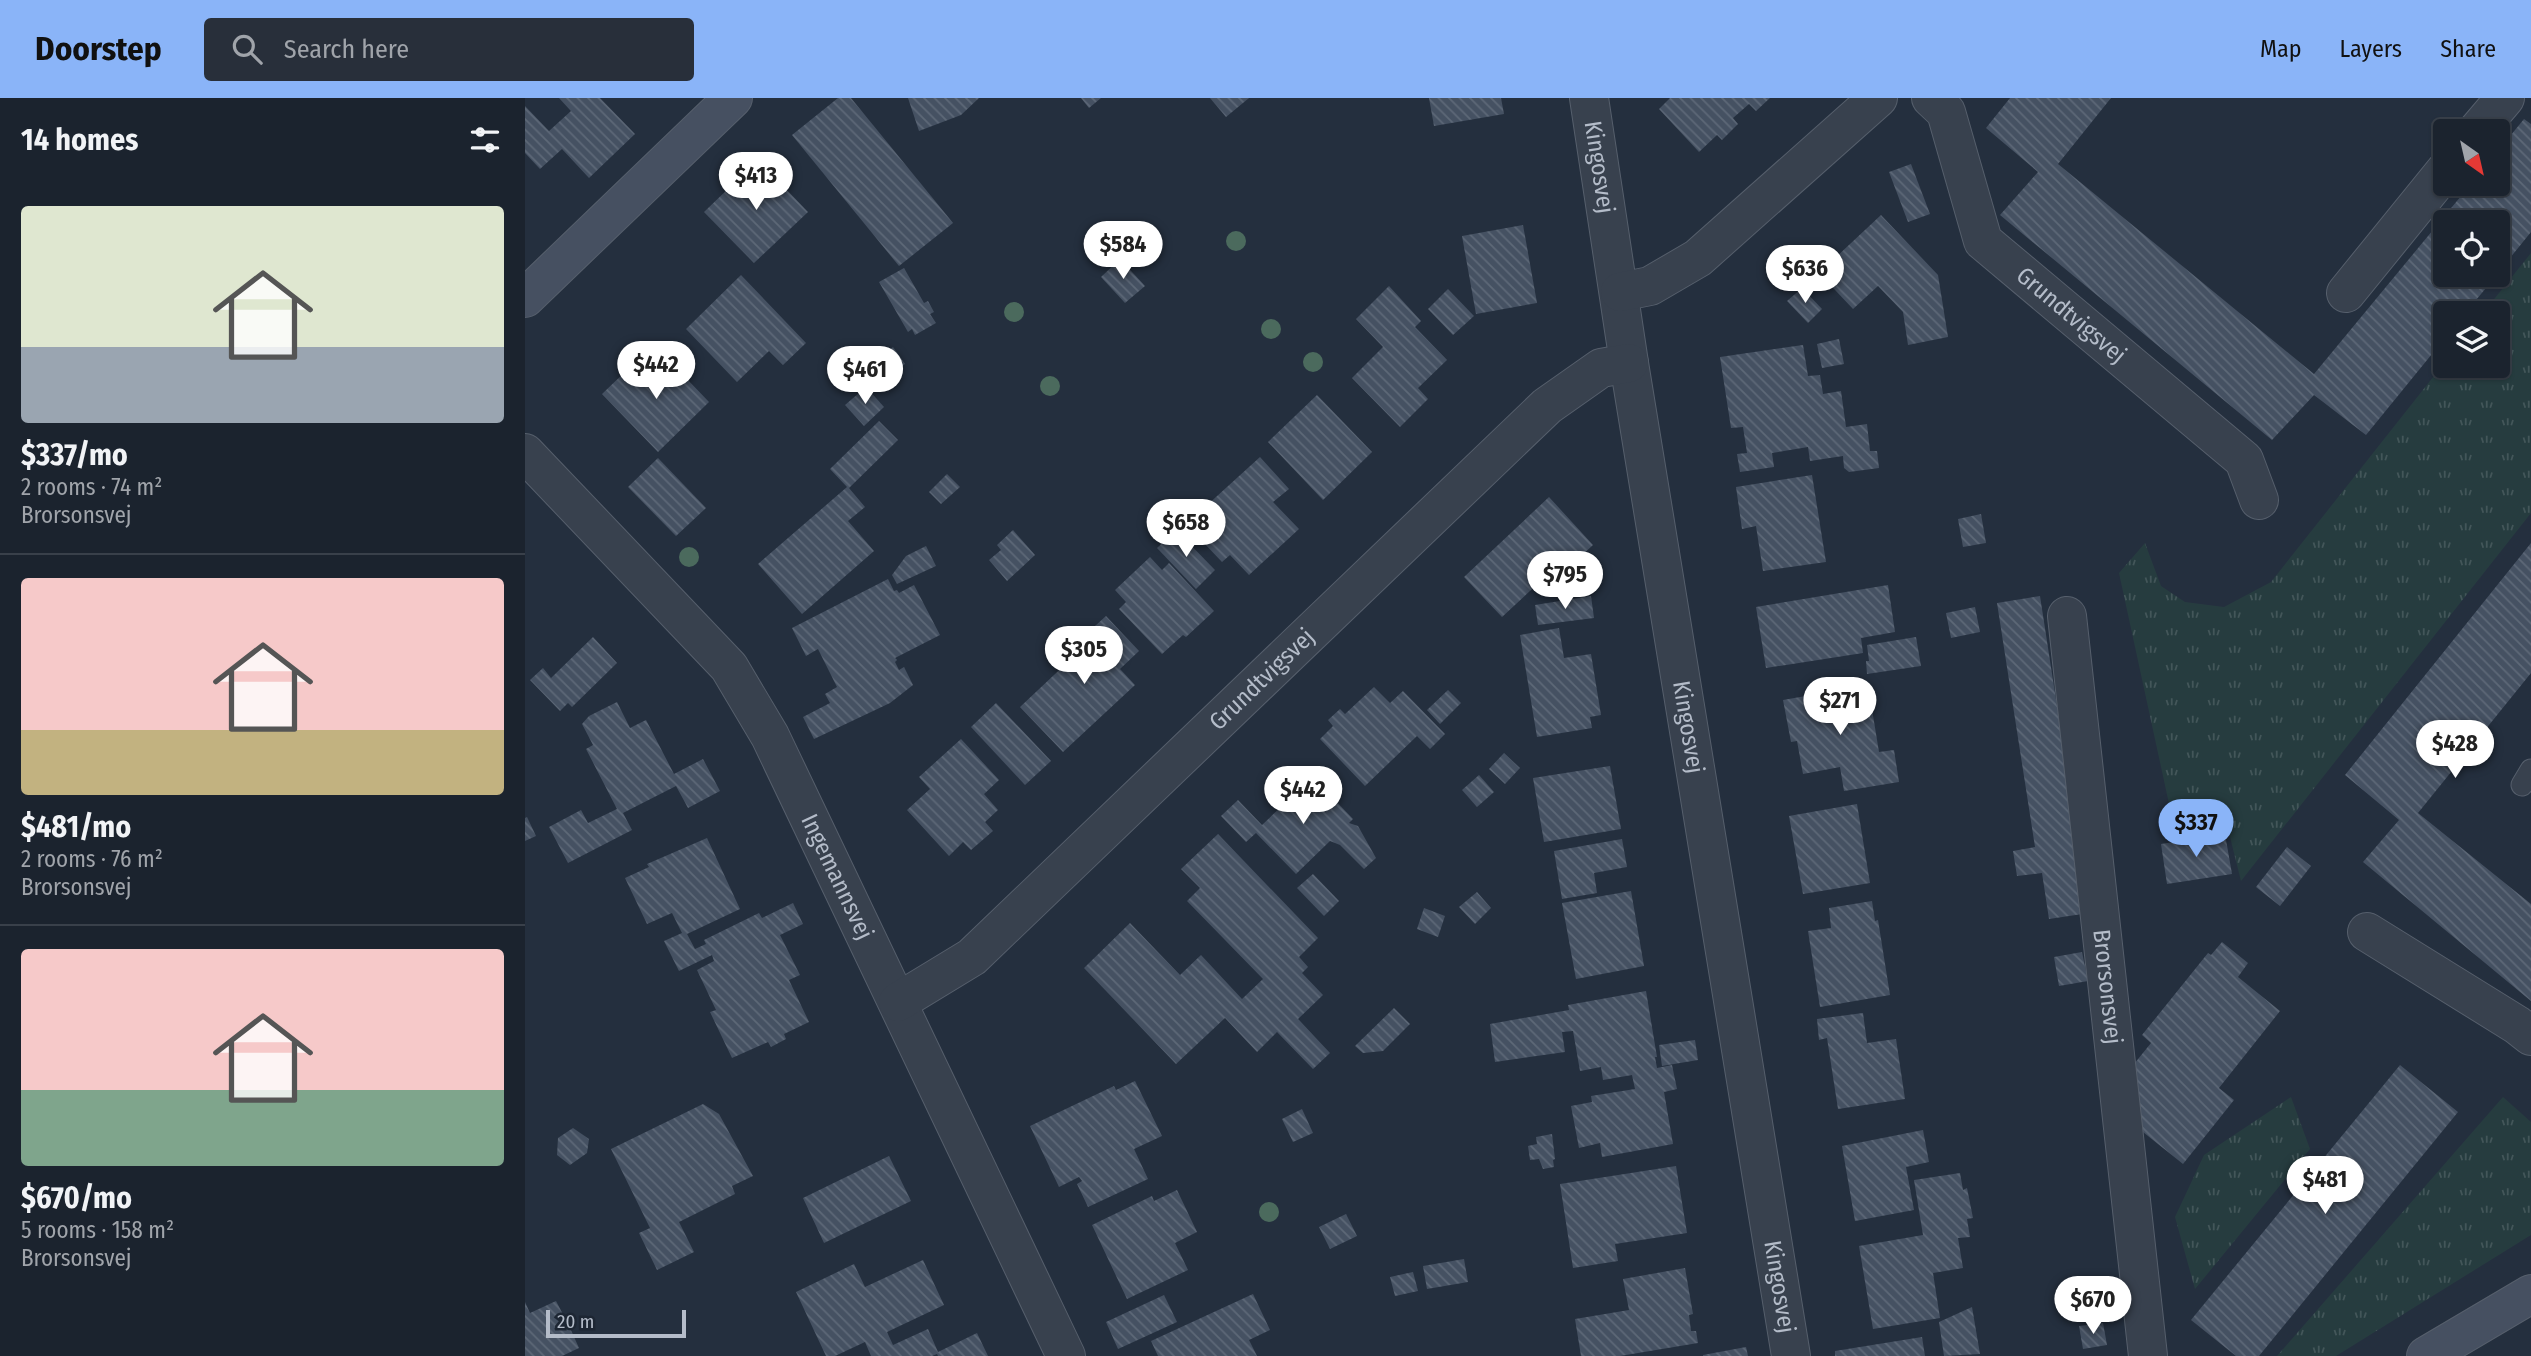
<!DOCTYPE html>
<html lang="en">
<head>
<meta charset="utf-8">
<style>
  :root { --surface:#1b232e; --page:#282f3a; --text:#f1f3f6; --muted:#a0a4aa; --line:#39404a; --accent:#8ab4f8 }
  body { margin:0; font-family:"Fira Sans Condensed",sans-serif; background:var(--page); color:var(--text); height:100vh; display:flex; flex-direction:column; font-size:26px; white-space:nowrap }
  * { box-sizing:border-box; margin:0 }
  p { font-size:23px; color:var(--muted) }
  .icon { flex:none; width:38px; height:38px; fill:none; stroke:currentColor; stroke-width:2; stroke-linecap:round; stroke-linejoin:round }
  .map { position:relative; flex:1; overflow:hidden }
  .drawer { display:flex; flex-direction:column; background:var(--surface); width:525px }
  .drawer>* { flex:none }
  .needle { width:46px; rotate:146deg }
  .tools { position:absolute; left:1908px; top:21px; display:grid; gap:14px }
  .tools a { display:grid; place-items:center; width:77px; height:77px; border-radius:7px; background:var(--surface); box-shadow:0 2px 5px #0004,0 0 0 2px var(--line); font-size:35px }
  .scale { position:absolute; left:21px; bottom:18px; width:140px; box-sizing:border-box; padding-left:7px; border:4px solid #b4bcc9; border-top:0; font-size:19px; line-height:24px; white-space:nowrap; color:#b4bcc9; -webkit-text-stroke:5px #1d2633; paint-order:stroke }
  .price { position:absolute; translate:-50% -60px; padding:0 16px; border-radius:24px; background:#fff; color:#222; font-size:23px; line-height:46px; filter:drop-shadow(0 2px 4px #0008) }
  .price::after { content:''; position:absolute; left:50%; top:42px; width:21px; height:16px; margin-left:-10px; background:inherit; clip-path:polygon(0 0,100% 0,50% 100%) }
  .price.current { background:var(--accent); color:#111 }
  ul { padding:0; list-style:none }
  li { display:grid; align-content:center; gap:14px; height:371px; padding:0 21px }
  li+li { border-top:2px solid var(--line) }
  li span { display:grid; place-items:center; height:217px; border-radius:7px; color:#555 }
  li>.icon { margin-inline-start:auto }
  span .icon { width:126px; height:126px; fill:#fffc; stroke-width:1 }
  li b { font-size:30px }
  h2 { display:flex; justify-content:space-between; align-items:center; height:84px; padding:0 21px; font-size:30px }
  header { display:flex; align-items:center; gap:42px; box-sizing:border-box; height:98px; padding:0 35px; background:var(--accent); color:#111 }
  header strong { font-size:33px }
  nav { display:flex; gap:38px; margin-inline-start:auto; font-size:24px }
  .search { width:490px; height:63px; background:var(--page); display:flex; align-items:center; gap:18px; box-sizing:border-box; padding:0 24px; border-radius:7px; color:var(--muted); font-size:26px }
  main { display:flex; flex:1; min-height:0 }
  .map>svg:first-child { display:block }
  .grass { fill:url(#grass-tufts) }
  .building { fill:url(#building-back-hatch) }
  .lines { fill:none; stroke-linecap:round; stroke-linejoin:round }
  .lane-casing { stroke:#565f6c; stroke-width:23 }
  .street-casing { stroke:#565f6c; stroke-width:40 }
  .secondary-casing { stroke:#565f6c; stroke-width:40 }
  .lane { stroke:#38414e; stroke-width:21 }
  .street { stroke:#38414e; stroke-width:38 }
  .secondary { stroke:#465061; stroke-width:38 }
  .tree { fill:#4b6a5d }
  .labels { text-anchor:middle; dominant-baseline:central; stroke-width:5; stroke-linejoin:round; paint-order:stroke }
  .street-label { font-size:24px; fill:#b4bcc9; stroke:#1d2633 }
</style>
</head>
<body>
<header>
<strong>Doorstep</strong>
<div class="search"><svg class="icon" aria-label="search" viewBox="0 0 24 24"><circle cx="10" cy="10" r="6"/><path d="M15 15l6 6"/></svg>Search here</div>
<nav><a>Map</a><a>Layers</a><a>Share</a></nav>
</header>
<main>
<section class="drawer">
<h2>14 homes<svg class="icon" aria-label="filters" viewBox="0 0 24 24"><path d="M4 7h16M4 17h16"/><circle cx="9" cy="7" r="2"/><circle cx="15" cy="17" r="2"/></svg></h2>
<ul>
<li><span style="background:linear-gradient(#dfe7d0 65%,#9aa5b1 0)"><svg class="icon" aria-label="home" viewBox="0 0 24 24"><path d="M3 11l9-7 9 7M6 9v11h12V9"/></svg></span><div><b>$337/mo</b><p>2 rooms · 74 m²</p><p>Brorsonsvej</p></div></li>
<li><span style="background:linear-gradient(#f6c9c9 70%,#c2b280 0)"><svg class="icon" aria-label="home" viewBox="0 0 24 24"><path d="M3 11l9-7 9 7M6 9v11h12V9"/></svg></span><div><b>$481/mo</b><p>2 rooms · 76 m²</p><p>Brorsonsvej</p></div></li>
<li><span style="background:linear-gradient(#f6c9c9 65%,#7fa58c 0)"><svg class="icon" aria-label="home" viewBox="0 0 24 24"><path d="M3 11l9-7 9 7M6 9v11h12V9"/></svg></span><div><b>$670/mo</b><p>5 rooms · 158 m²</p><p>Brorsonsvej</p></div></li>
</ul>
</section>
<div class="map">
<svg width="2006" height="1258" viewBox="0 0 2006 1258">
  <defs>
    <pattern id="grass-tufts" width="24" height="20" patternUnits="userSpaceOnUse" patternTransform="scale(1.75)"><rect width="24" height="20" fill="#263c3f"/><path d="M3 7l-1-3M5 7V3M7 7l1-3M15 17l-1-3M17 17v-4M19 17l1-3" fill="none" stroke="#435659"/></pattern>
    <pattern id="building-back-hatch" width="6" height="6" patternUnits="userSpaceOnUse" patternTransform="scale(1.75)"><rect width="6" height="6" fill="#455162"/><path d="M-1 5l2 2M0 0l6 6M5-1l2 2" fill="none" stroke="#5d6877"/></pattern>
  </defs>
  <rect width="100%" height="100%" fill="#242f3e"/>
  <g class="grass">
    <path d="M2006 155V415L1716 783 1703 731 1651 738 1594 475 1620 445 1636 488 1660 504 1699 509 1746 484 1920 264V268H1972V215H1958Z"/>
    <path d="M1766 999 1785 1051 1670 1191 1650 1119 1679 1057Z"/>
    <path d="M1978 999 2006 1024V1137L1811 1258H1752Z"/>
  </g>
  <g class="building">
    <path d="M34 0H75L110 36 64 80 37 51 15 71 0 55V8L24 33 46 13Z"/>
    <path d="M313 0H326L428 125 374 168 267 37Z"/>
    <path d="M383 0H454L436 17 394 33Z"/>
    <path d="M556 0H576L564 10Z"/>
    <path d="M685 0H724L701 19Z"/>
    <path d="M904 0H976L979 16 909 28Z"/>
    <path d="M1145 0H1245L1231 13 1224 6 1208 20 1213 26 1197 42 1192 37 1174 54 1134 11Z"/>
    <path d="M1485 0H1586L1533 66 1789 276 1946 86H1972V54L1999 21 2006 26V134L1972 176V124H1920V177H1972L1940 215H1920V240L1841 337 1789 297 1747 342 1475 117 1513 74 1461 30Z"/>
    <path d="M233 62 283 114 229 165 179 114Z"/>
    <path d="M1386 66 1405 116 1383 124 1364 74Z"/>
    <path d="M1356 117 1413 177 1423 239 1383 247 1378 214 1353 188 1328 211 1294 175Z"/>
    <path d="M998 127 1012 205 951 216 937 138Z"/>
    <path d="M595 161 620 188 600 205 576 179Z"/>
    <path d="M379 170 399 205 403 203 409 214 405 216 411 225 390 237 387 231 383 234 354 184Z"/>
    <path d="M216 177 281 245 258 267 244 253 212 284 161 231Z"/>
    <path d="M864 188 896 223 890 229 922 262 893 290 903 301 875 329 827 280 858 249 831 221Z"/>
    <path d="M1277 190 1297 211 1283 225 1262 203Z"/>
    <path d="M923 191 949 218 928 237 903 211Z"/>
    <path d="M1314 241 1319 266 1297 270 1292 246Z"/>
    <path d="M1278 247 1283 278 1295 277 1298 296 1316 293 1321 329 1342 326 1345 353H1352L1354 370 1324 374 1319 370 1318 358 1285 363 1283 349 1247 355 1249 369 1215 374 1212 356 1222 355 1218 329 1206 330 1195 259Z"/>
    <path d="M368 249 380 266 364 277 353 261Z"/>
    <path d="M137 255 184 304 133 354 77 296 103 271 112 280Z"/>
    <path d="M341 289 359 309 339 328 320 307Z"/>
    <path d="M792 297 847 354 798 402 743 344Z"/>
    <path d="M354 323 373 342 324 390 340 409 323 423 349 453 277 516 233 466 322 389 305 371Z"/>
    <path d="M735 359 764 391 748 404 774 431 724 477 705 457 697 464 678 444 686 437 669 419Z"/>
    <path d="M133 360 181 410 151 438 103 389Z"/>
    <path d="M422 376 435 389 416 406 404 394Z"/>
    <path d="M1287 377 1301 464 1238 473 1231 428 1217 431 1211 389Z"/>
    <path d="M1024 399 1068 447 1024 488 1018 481 977 519 939 479Z"/>
    <path d="M1456 416 1461 445 1438 449 1433 421Z"/>
    <path d="M488 432 510 457 482 483 464 462 476 452 472 447Z"/>
    <path d="M651 432 690 472 671 491 632 450Z"/>
    <path d="M2006 445V575L1893 715 2006 806V903L1838 764 1874 722 1820 677Z"/>
    <path d="M401 448 411 468 372 486 367 477 381 458Z"/>
    <path d="M625 459 637 472 644 465 689 513 661 539 658 537 637 556 594 511 601 504 590 492Z"/>
    <path d="M363 481 369 493 372 492 374 495 389 487 415 537 370 560 372 562 370 564 374 572 379 569 388 587 365 605 289 641 278 619 305 605 300 596 312 589 293 551 281 558 267 530Z"/>
    <path d="M1363 487 1370 534 1336 540 1338 555 1241 570 1231 509Z"/>
    <path d="M1066 498 1069 520 1013 527 1010 507Z"/>
    <path d="M1515 498 1564 815 1524 821 1517 775 1492 778 1488 753 1510 749 1472 505Z"/>
    <path d="M1450 509 1455 534 1426 540 1421 515Z"/>
    <path d="M581 518 614 553 595 571 610 587 538 654 495 609 564 544 559 538Z"/>
    <path d="M1034 530 1039 560 1066 556 1076 617 1065 619 1067 630 1012 639 995 537Z"/>
    <path d="M68 539 92 565 47 609 43 605 35 613 5 582 18 570 26 580Z"/>
    <path d="M1391 539 1396 568 1342 576 1341 563H1344L1342 547Z"/>
    <path d="M1343 587 1354 654 1369 652 1374 684 1319 693 1315 669 1278 676 1272 643 1266 644 1258 602Z"/>
    <path d="M849 589 865 605 878 593 920 636 905 651 892 638 840 688 795 641 808 628 803 622 815 611 820 616Z"/>
    <path d="M923 592 936 605 915 626 902 612Z"/>
    <path d="M92 604 105 630 121 622 149 676 178 661 195 693 163 710 151 688 98 715 107 732 43 765 24 729 56 712 63 725 92 711 61 651 68 647 57 626 64 618Z"/>
    <path d="M471 605 526 663 500 687 446 629Z"/>
    <path d="M436 641 474 682 459 696 473 712 460 724 468 733 446 752 438 744 424 758 382 712 405 691 394 679Z"/>
    <path d="M979 655 995 670 980 686 964 671Z"/>
    <path d="M1085 668 1096 731 1019 744 1008 680Z"/>
    <path d="M781 672 828 721 824 725 833 728 851 760 839 771 815 747 805 743 771 776 731 735 721 744 696 718 713 702 737 727 761 704 755 698Z"/>
    <path d="M954 677 969 694 952 709 937 692Z"/>
    <path d="M1332 706 1345 785 1278 796 1264 718Z"/>
    <path d="M2 719 11 738 0 743V720Z"/>
    <path d="M693 736 793 840 774 859 783 869 777 875 798 897 773 921 805 955 788 971 752 934 732 954 700 920 651 966 559 870 605 825 655 877 676 857 717 901 738 881 662 803 675 790 656 771Z"/>
    <path d="M1700 736 1707 776 1642 786 1636 746Z"/>
    <path d="M182 740 215 811 162 836 170 851 181 846 179 842 234 815 237 820 268 805 278 826 255 837 275 877 264 882 284 924 259 936 261 941 246 949 243 944 207 960 185 914 191 912 172 872 189 863 187 857 154 873 139 843 157 835 147 815 122 826 100 780 124 769 122 766Z"/>
    <path d="M1097 741 1102 769 1069 775 1072 795 1037 801 1029 753Z"/>
    <path d="M1762 749 1786 768 1755 808 1731 789Z"/>
    <path d="M788 776 814 803 799 818 772 790Z"/>
    <path d="M1106 793 1119 868 1051 881 1037 805Z"/>
    <path d="M952 794 966 810 950 826 934 809Z"/>
    <path d="M1347 803 1350 823 1353 822 1365 897 1295 909 1283 833 1306 830 1304 810Z"/>
    <path d="M899 810 920 818 913 839 892 831Z"/>
    <path d="M1697 844 1723 865 1713 879 1755 913 1694 990 1709 1002 1658 1066 1613 1030 1605 971 1626 945 1617 937 1683 855 1686 857Z"/>
    <path d="M1557 854 1563 883 1534 888 1529 859Z"/>
    <path d="M1121 893 1132 959H1130L1132 970 1147 967 1152 991 1139 994 1148 1046 1077 1059 1075 1045 1054 1050 1046 1008 1067 1004 1066 998 1110 991 1107 977 1078 982 1076 969 1055 973 1048 933 1037 934 1040 954 970 964 965 926 1044 912 1043 907Z"/>
    <path d="M869 910 885 926 858 953 838 955 830 948Z"/>
    <path d="M1338 915 1342 945 1371 941 1380 1001 1313 1011 1302 940 1294 942 1292 921Z"/>
    <path d="M1170 942 1173 962 1137 968 1134 947Z"/>
    <path d="M1875 967 1933 1014 1734 1258H1711L1666 1222Z"/>
    <path d="M610 983 637 1038 609 1051 623 1081 563 1109 552 1086 557 1083 554 1079 534 1089 505 1028 589 988 591 992Z"/>
    <path d="M178 1006 194 1016 228 1078 207 1088 210 1096 154 1124 169 1154 132 1172 114 1135 125 1130 86 1051Z"/>
    <path d="M777 1011 788 1035 768 1044 757 1021Z"/>
    <path d="M48 1030 64 1041 62 1055 45 1067 32 1057 33 1040Z"/>
    <path d="M1398 1032 1404 1064 1381 1069 1389 1112 1330 1123 1317 1048Z"/>
    <path d="M1027 1036 1030 1061 1028 1062 1029 1069 1018 1071 1014 1061 1005 1062 1003 1048 1012 1046 1011 1039Z"/>
    <path d="M364 1058 386 1103 299 1145 278 1100Z"/>
    <path d="M1151 1068 1162 1135 1090 1146 1093 1163 1048 1170 1035 1086Z"/>
    <path d="M1435 1075 1438 1092 1442 1090 1448 1120 1442 1121 1445 1139 1433 1140 1438 1170 1408 1175 1415 1220 1348 1231 1334 1148 1398 1137 1389 1082Z"/>
    <path d="M652 1092 672 1134 650 1145 663 1172 602 1201 567 1127 627 1098 629 1103Z"/>
    <path d="M821 1116 832 1138 805 1151 794 1129Z"/>
    <path d="M939 1161 943 1184 902 1191 898 1168Z"/>
    <path d="M398 1162 419 1207 362 1234 368 1247 403 1231 413 1254 452 1235 463 1258H413L412 1256 407 1258H346L340 1244 310 1258H301L271 1194 329 1166 340 1189Z"/>
    <path d="M1160 1170 1168 1216 1164 1217 1166 1233H1171L1173 1245 1095 1258H1056L1050 1221 1104 1212 1098 1181Z"/>
    <path d="M888 1174 893 1193 870 1198 865 1179Z"/>
    <path d="M728 1196 745 1232 724 1242 732 1258H633L626 1243Z"/>
    <path d="M639 1197 652 1224 593 1251 581 1224Z"/>
    <path d="M31 1203 42 1224 48 1221 51 1227 45 1230 54 1250 37 1258H0V1204L5 1215Z"/>
    <path d="M1447 1209 1455 1256 1419 1258 1414 1224Z"/>
    <path d="M1578 1225 1582 1247 1558 1251 1554 1228Z"/>
    <path d="M1397 1239 1400 1258H1310V1253Z"/>
    <path d="M1221 1249 1223 1258H1178V1257Z"/>
  </g>
  <g class="lines">
    <g class="lane-casing">
      <path id="lane" d="M1997 687 2006 672"/>
    </g>
    <g class="street-casing">
      <g id="street">
        <path id="s1" d="M1064 0 1104 265 1266 1258"/>
        <path id="s2" d="M1406 0 1421 14 1458 143 1719 362 1734 402"/>
        <path d="M1952 33 1980 0"/>
        <path d="M1095 194 1125 188 1173 160 1353 0"/>
        <path d="M1821 195 1920 73"/>
        <path id="s3" d="M0 355 204 569 245 638 541 1258"/>
        <path id="s4" d="M1542 518 1623 1258"/>
        <path d="M1842 834 1992 927 2006 938"/>
        <path id="s5" d="M373 904 447 859 1022 308 1076 270 1104 265"/>
      </g>
    </g>
    <g class="secondary-casing">
      <g id="secondary">
        <path d="M0 200 208 0"/>
        <path d="M1901 1258 2006 1196"/>
      </g>
    </g>
    <use href="#lane" class="lane"/>
    <use href="#street" class="street"/>
    <use href="#secondary" class="secondary"/>
  </g>
  <g class="tree">
    <circle cx="711" cy="143" r="10"/>
    <circle cx="489" cy="214" r="10"/>
    <circle cx="746" cy="231" r="10"/>
    <circle cx="788" cy="264" r="10"/>
    <circle cx="525" cy="288" r="10"/>
    <circle cx="164" cy="459" r="10"/>
    <circle cx="744" cy="1114" r="10"/>
  </g>
  <g class="labels">
    <g class="street-label">
      <text stroke="none"><textPath href="#s1" startOffset="70">Kingosvej</textPath></text>
      <text stroke="none"><textPath href="#s2" startOffset="270">Grundtvigsvej</textPath></text>
      <text stroke="none"><textPath href="#s5" startOffset="488">Grundtvigsvej</textPath></text>
      <text stroke="none"><textPath href="#s1" startOffset="637">Kingosvej</textPath></text>
      <text stroke="none"><textPath href="#s3" startOffset="532">Ingemannsvej</textPath></text>
      <text stroke="none"><textPath href="#s4" startOffset="373">Brorsonsvej</textPath></text>
      <text stroke="none"><textPath href="#s1" startOffset="1204">Kingosvej</textPath></text>
    </g>
  </g>
</svg>
<div class="tools">
<a><svg class="needle" viewBox="-14 -14 28 28"><path d="M0-13l5 13h-10z" fill="#e53935"/><path d="M0 13l5-13h-10z" fill="#a0a4aa"/></svg></a>
<a><svg class="icon" aria-label="locate" viewBox="0 0 24 24"><circle cx="12" cy="12" r="6"/><path d="M12 2v4M12 18v4M2 12h4M18 12h4"/></svg></a>
<a><svg class="icon" aria-label="layers" viewBox="0 0 24 24"><path d="M12 4l9 5-9 5-9-5zM3 14l9 5 9-5"/></svg></a>
</div>
<div class="scale">20 m</div>
<b class="price" style="left:231px;top:114px">$413</b>
<b class="price" style="left:598px;top:183px">$584</b>
<b class="price" style="left:1280px;top:207px">$636</b>
<b class="price" style="left:131px;top:303px">$442</b>
<b class="price" style="left:340px;top:308px">$461</b>
<b class="price" style="left:661px;top:461px">$658</b>
<b class="price" style="left:1040px;top:513px">$795</b>
<b class="price" style="left:559px;top:588px">$305</b>
<b class="price" style="left:1315px;top:639px">$271</b>
<b class="price" style="left:1930px;top:682px">$428</b>
<b class="price" style="left:778px;top:728px">$442</b>
<b class="price current" style="left:1671px;top:761px">$337</b>
<b class="price" style="left:1800px;top:1118px">$481</b>
<b class="price" style="left:1568px;top:1238px">$670</b>
</div>
</main>
</body>
</html>
